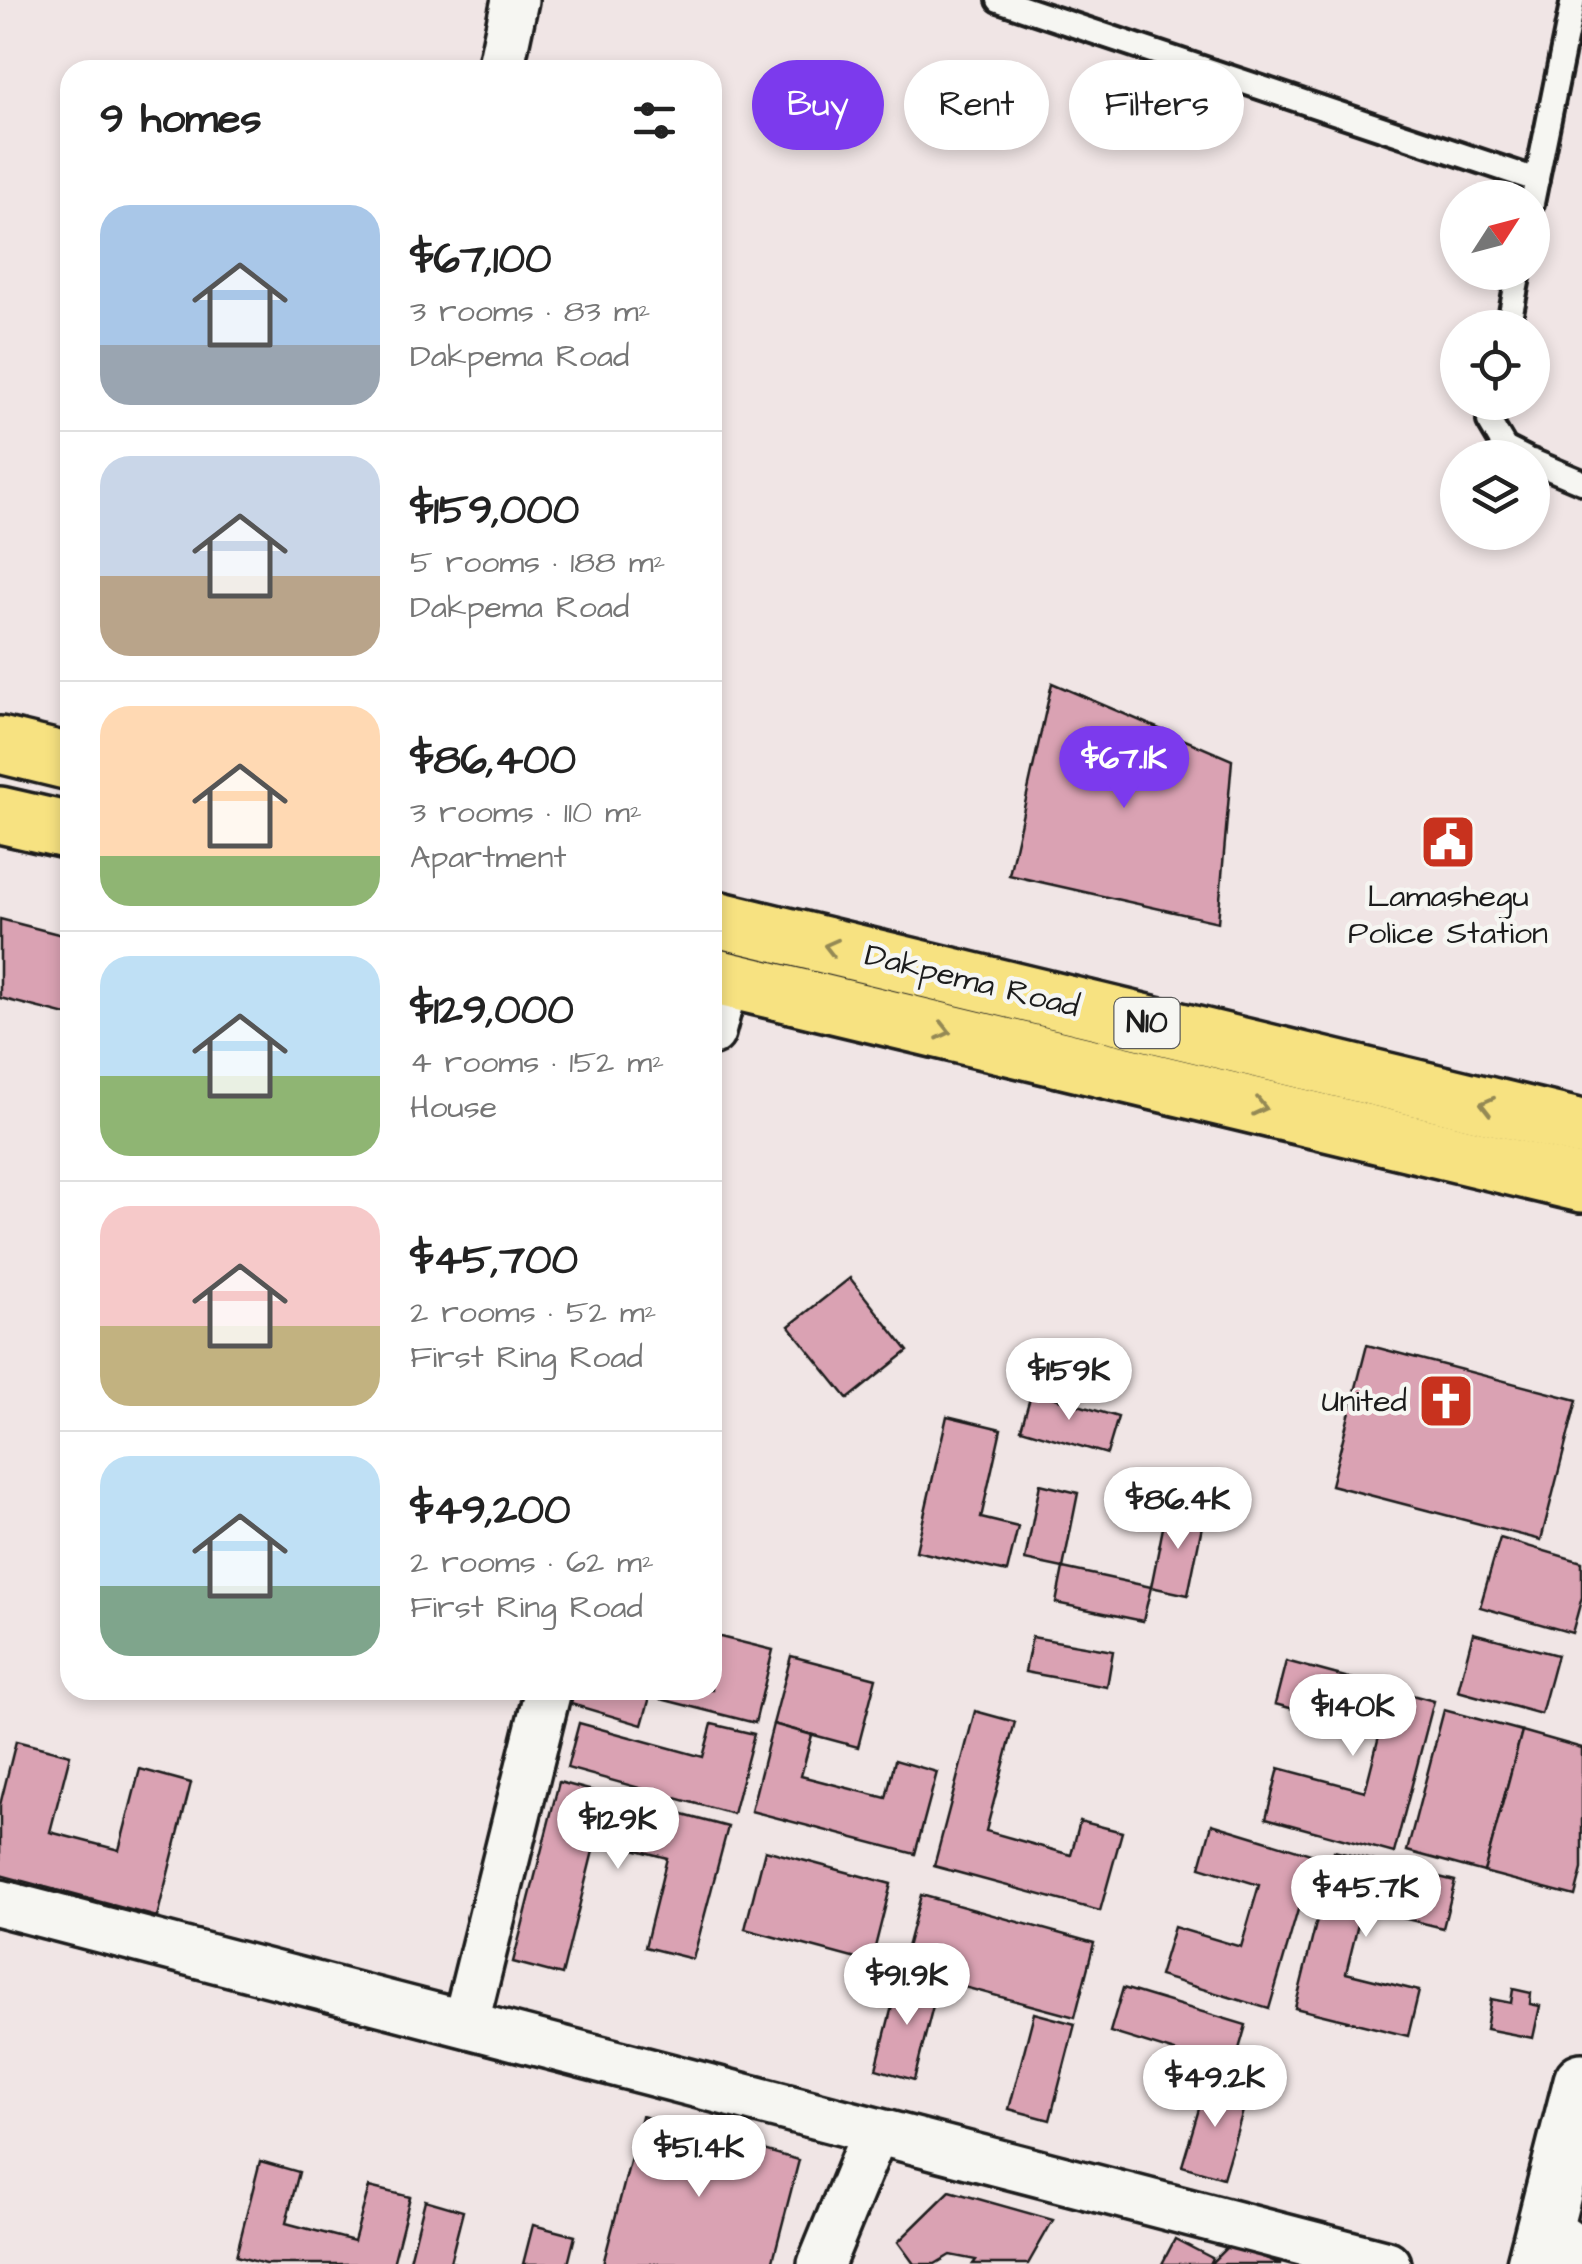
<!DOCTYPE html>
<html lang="en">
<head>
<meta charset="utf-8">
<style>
  :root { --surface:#fff; --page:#f2f2f2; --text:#222; --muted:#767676; --line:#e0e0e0; --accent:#7c3aed }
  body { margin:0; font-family:"Architects Daughter",sans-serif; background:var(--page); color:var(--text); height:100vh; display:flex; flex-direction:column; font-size:38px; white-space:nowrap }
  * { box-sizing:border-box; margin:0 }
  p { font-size:32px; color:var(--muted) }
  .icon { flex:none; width:55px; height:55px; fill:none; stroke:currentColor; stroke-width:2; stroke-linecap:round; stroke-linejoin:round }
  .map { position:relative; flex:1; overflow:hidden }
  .drawer { position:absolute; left:60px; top:60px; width:662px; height:1640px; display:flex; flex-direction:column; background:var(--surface); border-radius:30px; box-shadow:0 5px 15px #0003 }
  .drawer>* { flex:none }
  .guide { position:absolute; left:752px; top:60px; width:678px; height:90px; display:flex; gap:20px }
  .needle { width:65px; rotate:54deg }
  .controls { position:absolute; left:1440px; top:180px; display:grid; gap:20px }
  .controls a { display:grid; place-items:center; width:110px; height:110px; border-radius:50%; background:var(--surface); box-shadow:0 5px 15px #0003; font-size:50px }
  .price { position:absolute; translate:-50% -85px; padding:0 22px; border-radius:35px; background:#fff; color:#222; font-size:32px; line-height:65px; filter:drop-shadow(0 2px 5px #0008) }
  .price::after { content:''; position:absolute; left:50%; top:60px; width:30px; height:22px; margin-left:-15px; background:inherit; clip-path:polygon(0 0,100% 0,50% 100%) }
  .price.active { background:var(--accent); color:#fff }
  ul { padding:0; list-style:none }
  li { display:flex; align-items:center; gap:30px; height:250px; padding:0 40px }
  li+li { border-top:2px solid var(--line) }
  li span { display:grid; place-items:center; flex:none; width:280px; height:200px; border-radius:30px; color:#555 }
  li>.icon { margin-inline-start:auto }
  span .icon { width:120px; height:120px; fill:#fffc; stroke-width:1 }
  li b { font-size:42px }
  h2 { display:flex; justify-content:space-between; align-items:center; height:120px; padding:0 40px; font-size:42px }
  .chip { padding:0 35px; border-radius:45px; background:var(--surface); box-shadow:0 5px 15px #0003; font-size:35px; line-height:90px }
  .chip.active { background:var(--accent); color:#fff }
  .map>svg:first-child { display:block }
  .building { fill:#daa2b3; stroke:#1c1c1c; stroke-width:2.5 }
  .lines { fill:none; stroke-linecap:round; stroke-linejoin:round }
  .lane-casing { stroke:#1c1c1c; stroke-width:30 }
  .street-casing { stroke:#1c1c1c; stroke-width:52 }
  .secondary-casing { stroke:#1c1c1c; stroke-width:62 }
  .highway-casing { stroke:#1c1c1c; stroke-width:62 }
  .lane { stroke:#f6f6f2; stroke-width:22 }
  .street { stroke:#f6f6f2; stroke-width:45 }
  .secondary { stroke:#f6f6f2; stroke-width:55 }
  .highway { stroke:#f7e281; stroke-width:55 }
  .oneway { stroke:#948954 }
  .labels { text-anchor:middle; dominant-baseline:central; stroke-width:9; stroke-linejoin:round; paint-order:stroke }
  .shield { fill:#f6f6f2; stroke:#5d5d5c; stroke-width:2.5 }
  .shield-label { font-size:30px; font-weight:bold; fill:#1c1c1c }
  .poi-label { font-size:32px; fill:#1c1c1c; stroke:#f6f6f2 }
  .street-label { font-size:32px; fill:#1c1c1c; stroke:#f6f6f2 }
</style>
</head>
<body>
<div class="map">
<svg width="1582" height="2264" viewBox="0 0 1582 2264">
  <rect width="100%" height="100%" fill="#f0e5e5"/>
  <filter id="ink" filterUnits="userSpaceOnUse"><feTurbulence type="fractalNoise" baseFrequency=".01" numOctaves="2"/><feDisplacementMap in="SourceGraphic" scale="20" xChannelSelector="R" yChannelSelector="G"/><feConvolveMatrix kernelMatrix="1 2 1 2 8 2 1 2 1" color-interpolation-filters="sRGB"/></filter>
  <g filter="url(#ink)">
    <g class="building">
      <path d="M1052 683 1232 760 1218 922 1009 875Z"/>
      <path d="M0 919 70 937V1016L0 998Z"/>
      <path d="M850 1278 908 1351 848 1399 789 1326Z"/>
      <path d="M1367 1345 1577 1400 1541 1540 1331 1485Z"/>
      <path d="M1032 1391 1118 1417 1107 1454 1021 1429Z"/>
      <path d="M947 1416 1001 1429 981 1518 1018 1527 1007 1572 916 1551Z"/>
      <path d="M1040 1484 1078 1493 1063 1568 1025 1560Z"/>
      <path d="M1167 1508 1204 1516 1188 1595 1151 1587Z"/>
      <path d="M1500 1538 1582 1562V1597L1572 1633 1480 1607Z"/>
      <path d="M1063 1568 1151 1587 1143 1621 1056 1603Z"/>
      <path d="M1473 1633 1557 1655 1541 1714 1458 1691Z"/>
      <path d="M712 1635 773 1650 755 1723 657 1698 659 1690H712Z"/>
      <path d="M1032 1637 1113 1651 1107 1687 1025 1672Z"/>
      <path d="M791 1656 876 1678 858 1747 773 1724Z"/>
      <path d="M1286 1661 1434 1701 1394 1853 1266 1818 1279 1768 1365 1791 1380 1732 1275 1704Z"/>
      <path d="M575 1690H652L642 1725 571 1704Z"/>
      <path d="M1444 1710 1522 1731 1484 1872 1407 1851Z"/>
      <path d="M975 1711 1015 1722 986 1831 1071 1855 1080 1821 1122 1832 1100 1911 934 1866Z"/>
      <path d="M579 1723 703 1757 712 1724 754 1734 733 1814 567 1768Z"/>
      <path d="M773 1724 812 1735 801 1776 886 1798 895 1760 937 1772 915 1854 751 1811Z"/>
      <path d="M1522 1731 1582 1748V1869L1575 1896 1484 1872Z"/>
      <path d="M16 1741 70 1755 50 1832 119 1850 140 1769 191 1783 157 1917 0 1875V1805Z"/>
      <path d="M559 1782 728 1827 693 1959 645 1947 667 1858 596 1839 562 1975 513 1962Z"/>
      <path d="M1212 1824 1314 1855 1269 2009 1159 1976 1174 1927 1241 1947 1259 1885 1200 1867Z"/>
      <path d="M765 1850 891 1884 871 1963 745 1929Z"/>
      <path d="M1334 1851 1455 1881 1443 1928 1362 1908 1346 1973 1419 1991 1408 2036 1295 2008Z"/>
      <path d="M921 1895 1094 1943 1075 2017 901 1970Z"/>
      <path d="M900 1975 938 1986 914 2080 876 2069Z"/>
      <path d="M1123 1988 1246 2025 1233 2070 1110 2032Z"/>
      <path d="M1513 1989 1531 1993 1530 2004 1540 2006 1533 2038 1486 2029 1491 1999 1511 2003Z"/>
      <path d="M1034 2013 1075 2024 1050 2120 1009 2109Z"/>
      <path d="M1207 2082 1248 2094 1223 2178 1182 2166Z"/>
      <path d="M642 2116 799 2160 772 2264H603Z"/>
      <path d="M260 2161 299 2172 286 2223 354 2241 369 2187 410 2197 393 2264H265L236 2256Z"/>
      <path d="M950 2191 1053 2220 1028 2264H973L976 2260 950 2255 935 2264H914L898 2242Z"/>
      <path d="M425 2200 463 2211 450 2262 459 2264H409Z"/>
      <path d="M533 2225 575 2236 568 2264H523Z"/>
      <path d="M1175 2239 1212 2258 1209 2264H1162Z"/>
      <path d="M1230 2244 1281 2264H1210Z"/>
    </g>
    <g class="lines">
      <g class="lane-casing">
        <g id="lane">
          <path d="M999 0 1537 180"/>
          <path d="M1532 203 1573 0"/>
          <path d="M1508 328 1519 272"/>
          <path d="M1493 402 1489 421 1505 448 1525 458"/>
          <path d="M1532 461 1582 482"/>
        </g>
      </g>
      <g class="street-casing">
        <g id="street">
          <path d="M500 70 515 0"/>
          <path d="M712 1032 726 979"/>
          <path d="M0 1903 1387 2264"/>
          <path d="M466 2021 548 1690"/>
          <path d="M1545 2227 1582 2253"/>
          <path d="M821 2264 875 2132"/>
        </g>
      </g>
      <g class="secondary-casing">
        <path id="secondary" d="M1535 2264 1582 2081"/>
      </g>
      <g class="highway-casing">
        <g id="highway">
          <path d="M0 745 70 762"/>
          <path d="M0 815 70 831"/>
          <path d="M712 918 1582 1128"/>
          <path d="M712 976 1582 1184"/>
        </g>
      </g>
      <use href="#lane" class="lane"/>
      <use href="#street" class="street"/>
      <use href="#secondary" class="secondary"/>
      <use href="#highway" class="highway"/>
    </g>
    <defs><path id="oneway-chevron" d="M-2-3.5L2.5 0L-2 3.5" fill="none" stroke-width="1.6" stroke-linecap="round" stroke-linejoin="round" transform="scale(2.5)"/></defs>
    <g class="oneway">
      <use href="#oneway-chevron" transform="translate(831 947) rotate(-166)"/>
      <use href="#oneway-chevron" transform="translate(944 1031) rotate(13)"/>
      <use href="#oneway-chevron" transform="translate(1487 1105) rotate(-166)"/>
      <use href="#oneway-chevron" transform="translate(1260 1107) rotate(13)"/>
    </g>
  </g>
  <defs>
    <g id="civic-square" transform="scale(2.875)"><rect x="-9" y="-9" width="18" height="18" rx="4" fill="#c8321e" stroke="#f6f6f2"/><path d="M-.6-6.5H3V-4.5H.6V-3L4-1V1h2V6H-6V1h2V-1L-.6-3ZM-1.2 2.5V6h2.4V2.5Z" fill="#fff"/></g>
    <g id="church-square" transform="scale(2.875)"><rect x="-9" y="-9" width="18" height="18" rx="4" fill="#c8321e" stroke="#f6f6f2"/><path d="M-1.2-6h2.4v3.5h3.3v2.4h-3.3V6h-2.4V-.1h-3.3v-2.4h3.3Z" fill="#fff"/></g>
  </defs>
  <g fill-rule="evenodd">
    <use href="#civic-square" x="1448" y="842"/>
    <use href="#church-square" x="1446" y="1401"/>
  </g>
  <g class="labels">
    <rect class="shield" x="1114.5" y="998" width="65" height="50" rx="8"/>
    <g class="shield-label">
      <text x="1147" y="1023">N10</text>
    </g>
    <g class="poi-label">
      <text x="1448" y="896">Lamashegu<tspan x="1448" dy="37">Police Station</tspan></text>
      <text x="1407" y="1401" text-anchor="end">United</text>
    </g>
    <g class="street-label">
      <text transform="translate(972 981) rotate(14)">Dakpema Road</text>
    </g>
  </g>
</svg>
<div class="controls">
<a><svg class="needle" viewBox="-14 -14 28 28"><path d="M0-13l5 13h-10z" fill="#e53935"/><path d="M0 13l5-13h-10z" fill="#767676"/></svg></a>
<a><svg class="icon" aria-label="locate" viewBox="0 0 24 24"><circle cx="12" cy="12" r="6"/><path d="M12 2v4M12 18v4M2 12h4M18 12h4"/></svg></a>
<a><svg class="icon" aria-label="layers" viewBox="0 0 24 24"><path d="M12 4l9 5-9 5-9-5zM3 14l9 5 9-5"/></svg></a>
</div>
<b class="price active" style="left:1124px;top:811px">$67.1K</b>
<b class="price" style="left:1069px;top:1423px">$159K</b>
<b class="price" style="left:1178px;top:1552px">$86.4K</b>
<b class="price" style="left:1353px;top:1759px">$140K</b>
<b class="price" style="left:618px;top:1872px">$129K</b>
<b class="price" style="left:1366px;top:1940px">$45.7K</b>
<b class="price" style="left:907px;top:2028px">$91.9K</b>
<b class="price" style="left:1215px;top:2130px">$49.2K</b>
<b class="price" style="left:699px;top:2200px">$51.4K</b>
<div class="guide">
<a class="chip active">Buy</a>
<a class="chip">Rent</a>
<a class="chip">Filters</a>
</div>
<section class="drawer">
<h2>9 homes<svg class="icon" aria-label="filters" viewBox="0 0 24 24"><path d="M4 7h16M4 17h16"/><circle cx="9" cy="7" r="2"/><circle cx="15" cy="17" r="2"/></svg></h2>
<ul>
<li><span style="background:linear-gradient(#a9c7e8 70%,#9aa5b1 0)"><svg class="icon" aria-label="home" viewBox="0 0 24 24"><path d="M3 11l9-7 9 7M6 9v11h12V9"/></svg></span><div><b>$67,100</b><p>3 rooms · 83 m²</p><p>Dakpema Road</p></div></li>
<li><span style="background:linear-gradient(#c9d6e8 60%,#b9a48a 0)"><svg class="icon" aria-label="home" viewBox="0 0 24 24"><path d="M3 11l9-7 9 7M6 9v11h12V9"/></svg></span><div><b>$159,000</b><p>5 rooms · 188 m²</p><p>Dakpema Road</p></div></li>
<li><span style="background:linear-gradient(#ffd9b3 75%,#8fb573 0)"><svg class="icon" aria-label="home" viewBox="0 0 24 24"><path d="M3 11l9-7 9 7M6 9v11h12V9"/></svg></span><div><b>$86,400</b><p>3 rooms · 110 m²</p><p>Apartment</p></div></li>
<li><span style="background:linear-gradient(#bfe0f5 60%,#8fb573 0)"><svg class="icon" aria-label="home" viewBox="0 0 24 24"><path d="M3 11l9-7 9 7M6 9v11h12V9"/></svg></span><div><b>$129,000</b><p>4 rooms · 152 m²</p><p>House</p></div></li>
<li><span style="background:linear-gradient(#f6c9c9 60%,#c2b280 0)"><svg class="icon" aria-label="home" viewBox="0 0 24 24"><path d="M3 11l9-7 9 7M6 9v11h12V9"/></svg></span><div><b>$45,700</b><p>2 rooms · 52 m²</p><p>First Ring Road</p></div></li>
<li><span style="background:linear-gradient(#bfe0f5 65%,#7fa58c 0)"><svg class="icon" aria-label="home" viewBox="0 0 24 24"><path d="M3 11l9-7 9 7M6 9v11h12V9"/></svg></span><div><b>$49,200</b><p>2 rooms · 62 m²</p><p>First Ring Road</p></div></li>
</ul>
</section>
</div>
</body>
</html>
